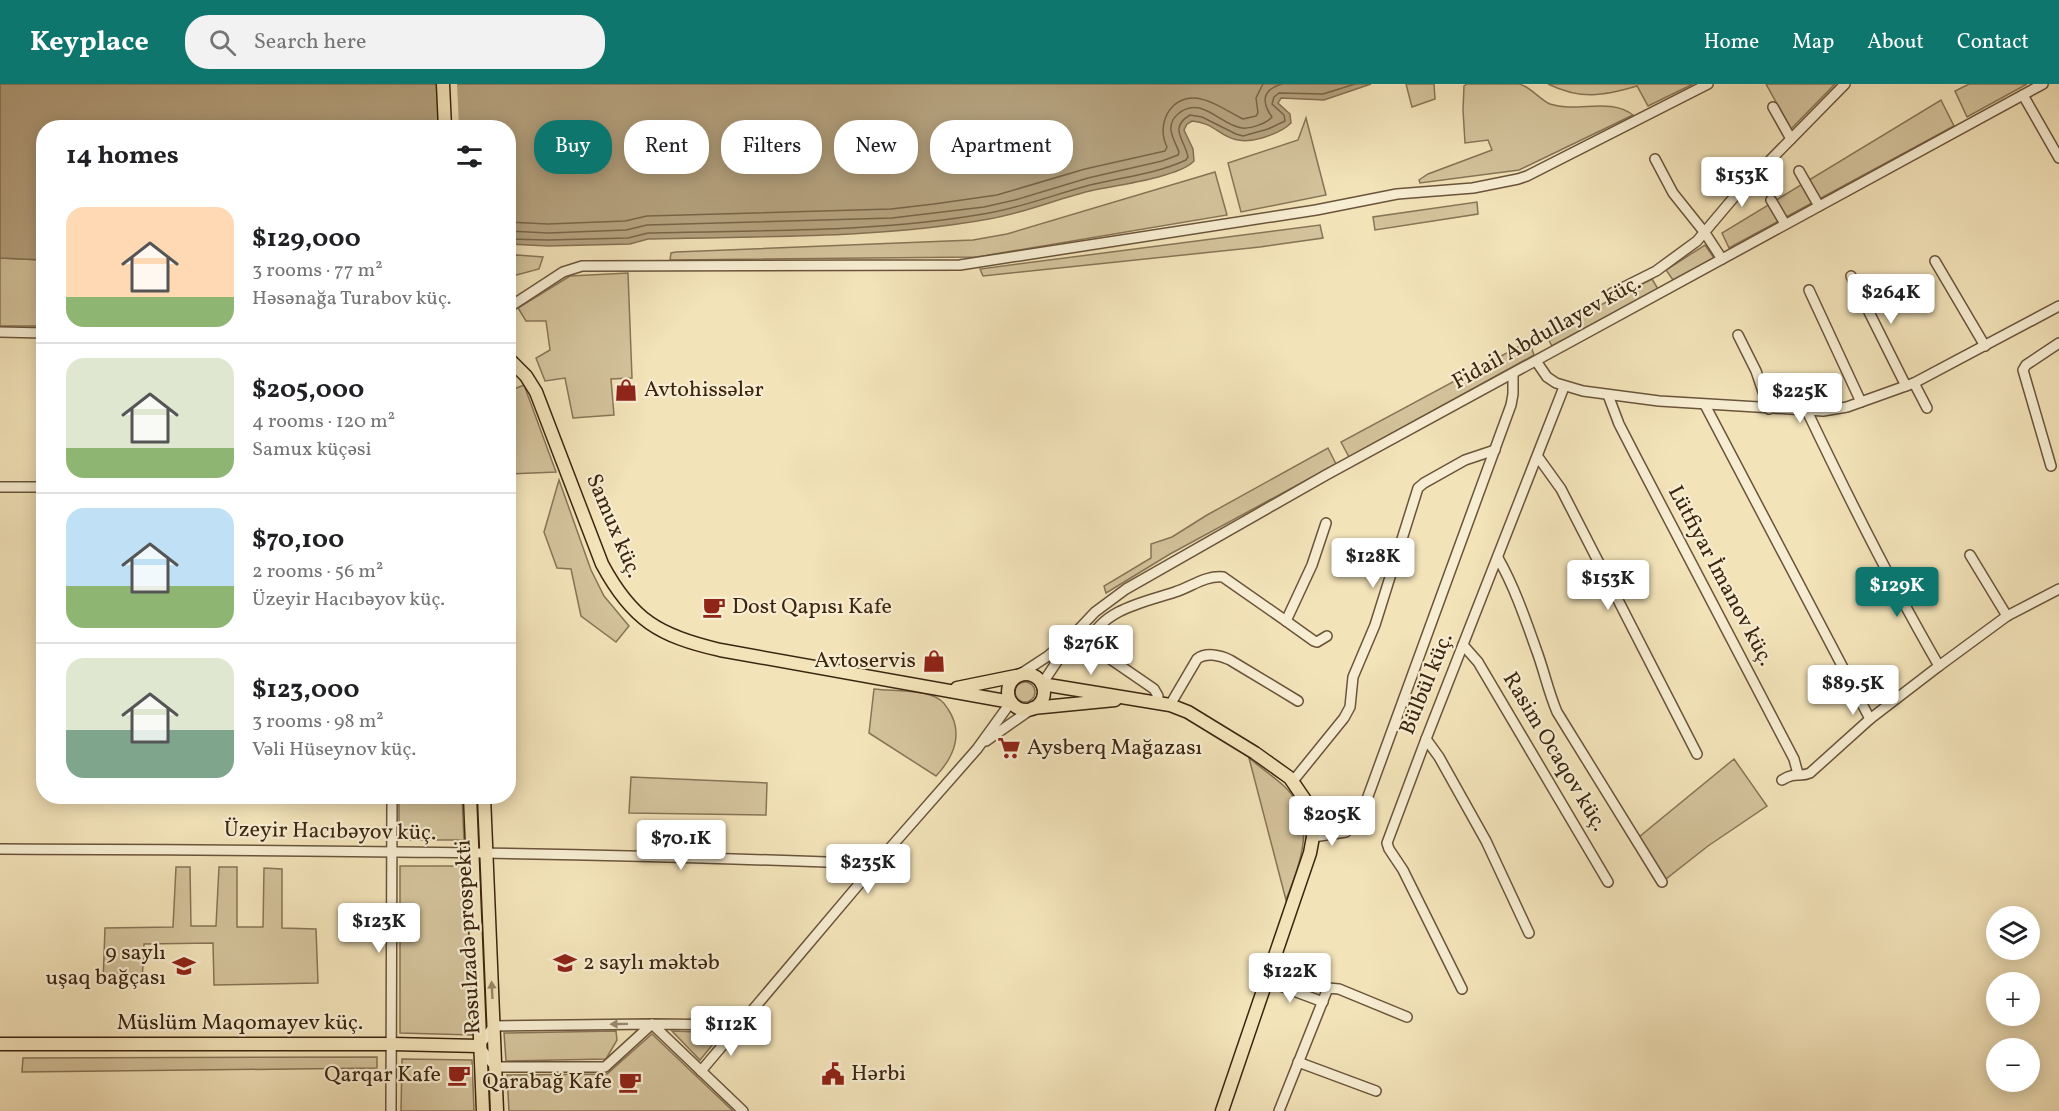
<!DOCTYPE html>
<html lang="en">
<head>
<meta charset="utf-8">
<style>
  :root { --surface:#fff; --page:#f2f2f2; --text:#202124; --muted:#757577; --line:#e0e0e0; --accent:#0f766e }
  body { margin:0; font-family:Vollkorn,serif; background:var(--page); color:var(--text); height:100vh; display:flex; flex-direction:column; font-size:22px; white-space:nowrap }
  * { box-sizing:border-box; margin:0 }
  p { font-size:20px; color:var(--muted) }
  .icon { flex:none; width:33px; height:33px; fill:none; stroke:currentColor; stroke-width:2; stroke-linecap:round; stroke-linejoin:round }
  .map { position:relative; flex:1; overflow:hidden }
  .drawer { position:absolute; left:36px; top:36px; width:480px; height:684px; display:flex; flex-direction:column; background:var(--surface); border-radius:24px; box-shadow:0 3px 15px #0003 }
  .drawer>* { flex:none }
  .banner { position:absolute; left:534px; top:36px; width:570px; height:54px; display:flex; gap:12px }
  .fabs { position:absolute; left:1986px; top:822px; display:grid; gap:12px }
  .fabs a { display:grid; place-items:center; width:54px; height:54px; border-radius:50%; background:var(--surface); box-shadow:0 3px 15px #0003; font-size:30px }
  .price { position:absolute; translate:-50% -51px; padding:0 14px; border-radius:6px; background:#fff; color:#222; font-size:20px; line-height:39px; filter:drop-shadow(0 2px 3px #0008) }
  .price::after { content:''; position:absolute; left:50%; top:36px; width:18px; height:14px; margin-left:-9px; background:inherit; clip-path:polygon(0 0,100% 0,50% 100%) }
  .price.current { background:var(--accent); color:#fff }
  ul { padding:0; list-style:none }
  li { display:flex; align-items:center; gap:18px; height:150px; padding:0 30px }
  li+li { border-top:2px solid var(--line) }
  li span { display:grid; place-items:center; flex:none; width:168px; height:120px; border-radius:18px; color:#555 }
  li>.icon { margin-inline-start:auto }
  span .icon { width:72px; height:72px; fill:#fffc; stroke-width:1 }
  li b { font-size:26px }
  h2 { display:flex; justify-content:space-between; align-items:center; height:72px; padding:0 30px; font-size:26px }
  .chip { padding:0 21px; border-radius:24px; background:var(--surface); box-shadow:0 3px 15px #0003; font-size:21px; line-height:54px }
  .chip.current { background:var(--accent); color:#fff }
  header { display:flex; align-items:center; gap:36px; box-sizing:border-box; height:84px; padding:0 30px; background:var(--accent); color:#fff }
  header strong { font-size:28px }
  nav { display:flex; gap:33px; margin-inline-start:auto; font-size:21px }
  .search { width:420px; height:54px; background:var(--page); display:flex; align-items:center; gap:15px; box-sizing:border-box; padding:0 21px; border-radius:24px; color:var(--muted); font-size:22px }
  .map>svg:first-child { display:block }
  .green { fill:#d4c39c; stroke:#887456; stroke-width:1.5 }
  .water { fill:#b5a27f; stroke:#857052; stroke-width:1.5 }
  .pier { fill:#f3e3b9 }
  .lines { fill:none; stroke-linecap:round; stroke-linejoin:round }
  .shore { stroke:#786447; stroke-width:1.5 }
  .minor-casing { stroke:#6a543a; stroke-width:12 }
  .major-casing { stroke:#3c250f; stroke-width:15 }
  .minor { stroke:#f7edd2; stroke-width:9 }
  .major { stroke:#f3e3b9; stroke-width:12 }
  .oneway { fill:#988464 }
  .oneway2 { fill:#9a8970 }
  .labels { text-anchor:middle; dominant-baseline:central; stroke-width:4.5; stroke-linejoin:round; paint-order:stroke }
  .street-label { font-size:22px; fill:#3c250f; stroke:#f7edd2 }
  .poi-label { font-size:22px; fill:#3c250f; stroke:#f7edd2; text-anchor:start }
</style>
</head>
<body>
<header>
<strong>Keyplace</strong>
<div class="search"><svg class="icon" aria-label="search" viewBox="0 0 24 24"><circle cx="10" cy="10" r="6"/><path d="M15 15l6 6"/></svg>Search here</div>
<nav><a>Home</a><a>Map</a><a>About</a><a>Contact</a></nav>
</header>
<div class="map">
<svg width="2059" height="1027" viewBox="0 0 2059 1027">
  <rect width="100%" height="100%" fill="#f3e3b9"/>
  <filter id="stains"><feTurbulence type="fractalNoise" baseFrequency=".00333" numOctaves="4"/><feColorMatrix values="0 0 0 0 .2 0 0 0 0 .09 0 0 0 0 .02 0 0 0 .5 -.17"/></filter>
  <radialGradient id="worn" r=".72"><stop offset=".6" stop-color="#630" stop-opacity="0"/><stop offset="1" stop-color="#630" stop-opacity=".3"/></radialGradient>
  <g class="green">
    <path d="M1406 0H1434L1435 15 1412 23Z"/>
    <path d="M1467 0C1483 0 1502 0 1519 0 1530 2 1539 15 1550 20 1577 29 1610 13 1633 31L1519 86 1420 99 1419 96 1428 90 1492 66 1488 56 1465 59 1463 26 1464 2Z"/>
    <path d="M1548 0H1693L1648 22 1637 2C1603 12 1581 16 1548 0Z"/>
    <path d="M1766 0H1835L1791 45Z"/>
    <path d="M1969 0H2027L1967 33 1955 7Z"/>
    <path d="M1941 16 1954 42 1729 164 1722 149Z"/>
    <path d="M1306 34 1326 111 1241 128 1228 79 1298 56Z"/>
    <path d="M1215 88 1227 131 977 173 670 176 671 169 676 168 973 156 1007 150Z"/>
    <path d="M1477 118 1478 130 1375 146 1373 133Z"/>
    <path d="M1320 141 1323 154 1260 163 983 192 980 185Z"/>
    <path d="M1705 161 1714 174 1673 196 1666 186Z"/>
    <path d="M517 171 543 173 539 185 509 193V172Z"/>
    <path d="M0 174 43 176V242H0Z"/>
    <path d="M628 189 632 294 611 295 614 331 573 334 565 294 545 297 536 274 550 266 546 237H526L518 224 570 192Z"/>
    <path d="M1652 195 1658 205 1552 262 1545 249Z"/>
    <path d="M1529 257 1534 271 1349 373 1341 358Z"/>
    <path d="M524 301 556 388 509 390V307Z"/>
    <path d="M1328 364 1336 380 1170 470 1106 509 1104 502 1151 474V460L1172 453 1207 431Z"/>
    <path d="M559 396 591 486 604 512 629 542 616 558 581 532 571 485 557 484 544 448Z"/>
    <circle cx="1025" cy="608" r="10"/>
    <path d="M874 605C892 607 913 606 930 611 938 613 944 618 948 625 964 649 954 673 936 692L869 649Z"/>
    <path d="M1249 674C1261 684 1274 693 1285 703 1318 735 1300 780 1286 816Z"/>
    <path d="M1734 675 1767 722 1708 762 1662 798 1639 753Z"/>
    <path d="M631 693 767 699 766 731 629 729Z"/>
    <path d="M399 713H462L464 756H399Z"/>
    <path d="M400 782H467L473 951 400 949Z"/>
    <path d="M176 783H190L191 842H216L219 783H237V843H263L264 784 282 785V844L316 845 318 899 214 901 213 859 144 860 142 899H103L105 844 173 843Z"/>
    <path d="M616 947 617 956 606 975 506 977 504 949Z"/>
    <path d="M672 947 722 949 700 976Z"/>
    <path d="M652 950 733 1027H509L507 991 607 990Z"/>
    <path d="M377 973V984L22 988 23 974Z"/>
    <path d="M402 975 472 976 474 1027H401Z"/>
  </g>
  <path class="water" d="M0 0H1371L1324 16 1281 14 1278 19 1290 30 1291 39C1283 47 1272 51 1262 54 1223 65 1221 39 1192 37L1187 40 1184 46 1193 65 1194 77C1179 93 1118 101 1094 106 1059 114 1025 129 989 135 877 155 761 152 648 155L630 160 548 162 509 160 508 44H44L43 176 0 174Z"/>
  <path class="pier" d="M439 0H457L459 43H441Z"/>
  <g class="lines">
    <g class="shore">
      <path d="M508 138 548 140 625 137 647 132 891 125 934 120 997 111 1085 85 1165 67 1167 63C1156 42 1169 12 1196 14 1212 16 1229 28 1243 35L1256 32 1258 29 1256 14 1263 0"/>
      <path d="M508 147 548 149 626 146 647 141 892 134 984 123 1015 116 1088 94 1162 77 1178 71 1179 68C1174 55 1164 42 1178 30 1201 10 1221 42 1242 44 1251 45 1267 39 1272 33 1262 19 1261 6 1282 0"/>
      <path d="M508 155 548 156 628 154 648 149C761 146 877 149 989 129 1023 123 1056 110 1090 101 1122 93 1156 90 1186 76L1188 73C1185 56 1168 44 1190 31L1202 33 1236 50 1243 52 1268 45 1285 37 1284 31 1272 20 1274 13 1279 9 1323 10 1355 0"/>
    </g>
    <g class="minor-casing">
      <g id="minor">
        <path d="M2023 11 2059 74"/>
        <path d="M1773 23 1791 55"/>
        <path d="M1655 75 1673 109 1705 149 1722 175"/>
        <path d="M1799 87 1819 122"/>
        <path d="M1771 116 1785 140"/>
        <path d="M1935 177 1985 262"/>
        <path d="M1851 192 1906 302"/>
        <path d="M1809 206 1861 318"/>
        <path d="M1612 209 1656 187 1697 157 1735 112 1845 0"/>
        <path d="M508 224 563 188 582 182 960 181 1316 126 1397 110 1473 104 1518 95 1527 92 1708 0"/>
        <path d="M0 248 44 249"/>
        <path d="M1738 251 1756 287 1769 325"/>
        <path d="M1536 277 1547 293 1556 299 1583 307 1659 317 1823 327 1847 323 1914 299 2059 222"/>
        <path d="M1914 299 1927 324"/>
        <path d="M1608 311 1619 340 1636 373 1794 675 1798 690"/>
        <path d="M1705 321 1870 635"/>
        <path d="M1807 327C1848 413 1891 499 1939 582L2007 532 2059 505"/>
        <path d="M1538 373 1561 405 1697 670"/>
        <path d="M2051 382 2023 286 2026 281 2059 259"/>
        <path d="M0 403H44"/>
        <path d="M1970 471 2007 532"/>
        <path d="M1498 474C1514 502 1525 534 1536 565 1544 586 1548 607 1557 628L1662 798"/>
        <path d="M1286 537 1314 557 1317 558 1327 552"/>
        <path d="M1078 546 1095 528 1126 505 1326 391 2043 0"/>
        <path d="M1463 561 1478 578 1608 798"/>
        <path d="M1019 591 1048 572 1078 546 1042 600"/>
        <path d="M1158 617V612L1154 605 1090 561 1089 558C1103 525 1145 518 1175 508 1191 503 1206 491 1223 493L1286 537 1312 481 1326 439"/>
        <path d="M1170 621 1197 575C1206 568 1220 571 1230 576L1298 617"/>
        <path d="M1426 655 1439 673 1486 757 1529 849"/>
        <path d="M986 657 1033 624"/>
        <path d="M1782 696C1796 687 1799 694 1810 689L1870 635 1939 582"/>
        <path d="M1293 697 1344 634 1350 623 1353 593 1375 541 1418 404 1424 399 1465 376 1495 366"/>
        <path d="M1309 725 1355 724 1361 722 1367 715 1511 321 1513 310V291"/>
        <path d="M1313 753 1346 748"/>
        <path d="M0 765C292 766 584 768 876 780"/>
        <path d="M1267 897 1323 918"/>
        <path d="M1462 905 1403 786 1389 765 1387 759 1426 655 1564 303"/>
        <path d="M741 941 652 940 494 942 479 962 495 983H605L652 940 743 1027"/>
        <path d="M1298 978 1376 1007"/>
        <path d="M701 987 876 780 977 665 1011 618"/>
        <path d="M391 1027 392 712"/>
        <path d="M1279 1027 1328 904 1339 905 1407 933"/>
      </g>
    </g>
    <g class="major-casing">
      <g id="major">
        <path d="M443 0 445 44"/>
        <path d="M508 274 526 292 536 308 602 480C632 536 659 552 720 566L1011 618"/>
        <circle cx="1026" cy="608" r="18"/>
        <path d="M1042 600 1170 621 1188 628 1255 669 1290 694 1305 716 1312 738 1313 753 1310 769 1222 1027"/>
        <path d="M957 604 1016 592"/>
        <path d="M1033 624 1115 616"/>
        <path d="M470 712 483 1027"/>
        <path d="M484 712 497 1027"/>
        <path d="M0 960H392L479 962"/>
      </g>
    </g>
    <use href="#minor" class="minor"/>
    <use href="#major" class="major"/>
  </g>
  <defs><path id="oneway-solid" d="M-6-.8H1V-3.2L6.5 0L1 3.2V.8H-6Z" transform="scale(1.5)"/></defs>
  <use class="oneway" href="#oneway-solid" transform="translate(492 906) rotate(-93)"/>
  <use class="oneway2" href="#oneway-solid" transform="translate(619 940) rotate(179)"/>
  <defs>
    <g id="shop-bare" transform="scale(1.8)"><path d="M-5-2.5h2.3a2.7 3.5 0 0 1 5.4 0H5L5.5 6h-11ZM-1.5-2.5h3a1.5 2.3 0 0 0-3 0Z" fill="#8f2418" stroke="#f7edd2" stroke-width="2.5" paint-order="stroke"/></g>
    <g id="cafe-bare" transform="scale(1.8)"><path d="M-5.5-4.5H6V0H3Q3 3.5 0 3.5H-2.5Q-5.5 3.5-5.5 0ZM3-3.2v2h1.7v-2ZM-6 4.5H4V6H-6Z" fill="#8f2418" stroke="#f7edd2" stroke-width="2.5" paint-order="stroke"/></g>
    <g id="supermarket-bare" transform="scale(1.8)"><path d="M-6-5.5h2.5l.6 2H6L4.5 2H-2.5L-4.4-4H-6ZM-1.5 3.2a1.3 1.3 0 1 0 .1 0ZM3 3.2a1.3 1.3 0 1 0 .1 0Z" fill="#8f2418" stroke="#f7edd2" stroke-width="2.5" paint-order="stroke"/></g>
    <g id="school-bare" transform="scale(1.8)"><path d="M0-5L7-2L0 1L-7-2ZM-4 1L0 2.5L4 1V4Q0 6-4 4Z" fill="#8f2418" stroke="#f7edd2" stroke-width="2.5" paint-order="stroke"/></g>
    <g id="civic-bare" transform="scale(1.8)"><path d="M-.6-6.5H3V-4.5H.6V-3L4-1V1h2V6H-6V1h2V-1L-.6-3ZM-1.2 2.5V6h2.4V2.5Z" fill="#8f2418" stroke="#f7edd2" stroke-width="2.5" paint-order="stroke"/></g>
  </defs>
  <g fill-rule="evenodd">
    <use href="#shop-bare" x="626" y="306"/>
    <use href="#cafe-bare" x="714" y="523"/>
    <use href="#shop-bare" x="934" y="577"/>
    <use href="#supermarket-bare" x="1009" y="664"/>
    <use href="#school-bare" x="565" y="879"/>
    <use href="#school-bare" x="184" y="882"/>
    <use href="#civic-bare" x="833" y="990"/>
    <use href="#cafe-bare" x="459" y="991"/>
    <use href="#cafe-bare" x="630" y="998"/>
  </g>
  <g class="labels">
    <g class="street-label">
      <text transform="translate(1547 249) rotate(-29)">Fidail Abdullayev küç.</text>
      <text transform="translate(613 442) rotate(67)">Samux küç.</text>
      <text transform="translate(1720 492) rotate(62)">Lütfiyar İmanov küç.</text>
      <text transform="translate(1427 600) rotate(-68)">Bülbül küç.</text>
      <text transform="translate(1554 668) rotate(59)">Rasim Ocaqov küç.</text>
      <text transform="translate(330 748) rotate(1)">Üzeyir Hacıbəyov küç.</text>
      <text transform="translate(469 853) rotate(-93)">Rəsulzadə prospekti</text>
      <text x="240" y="939">Müslüm Maqomayev küç.</text>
    </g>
    <g class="poi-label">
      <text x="644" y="306">Avtohissələr</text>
      <text x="732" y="523">Dost Qapısı Kafe</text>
      <text x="916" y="577" text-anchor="end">Avtoservis</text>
      <text x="1027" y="664">Aysberq Mağazası</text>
      <text x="166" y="869" text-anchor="end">9 saylı<tspan x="166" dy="25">uşaq bağçası</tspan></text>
      <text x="583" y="879">2 saylı məktəb</text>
      <text x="851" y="990">Hərbi</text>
      <text x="441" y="991" text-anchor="end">Qarqar Kafe</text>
      <text x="612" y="998" text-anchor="end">Qarabağ Kafe</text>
    </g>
  </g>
  <rect width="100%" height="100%" filter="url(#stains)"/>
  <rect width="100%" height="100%" fill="url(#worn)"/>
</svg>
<div class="fabs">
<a><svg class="icon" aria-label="layers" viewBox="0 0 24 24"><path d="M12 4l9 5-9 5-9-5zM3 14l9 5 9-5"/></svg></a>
<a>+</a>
<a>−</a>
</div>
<b class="price" style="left:1742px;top:124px">$153K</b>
<b class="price" style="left:1891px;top:241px">$264K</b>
<b class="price" style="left:1800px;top:340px">$225K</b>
<b class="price" style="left:1373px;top:505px">$128K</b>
<b class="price" style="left:1608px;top:527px">$153K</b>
<b class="price current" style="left:1897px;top:534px">$129K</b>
<b class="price" style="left:1091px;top:592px">$276K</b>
<b class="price" style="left:1853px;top:632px">$89.5K</b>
<b class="price" style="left:1332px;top:763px">$205K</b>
<b class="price" style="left:681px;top:787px">$70.1K</b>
<b class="price" style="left:868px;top:811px">$235K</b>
<b class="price" style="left:379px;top:870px">$123K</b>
<b class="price" style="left:1290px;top:920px">$122K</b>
<b class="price" style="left:731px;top:973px">$112K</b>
<div class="banner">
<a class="chip current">Buy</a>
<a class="chip">Rent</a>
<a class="chip">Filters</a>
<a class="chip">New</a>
<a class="chip">Apartment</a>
</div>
<section class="drawer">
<h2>14 homes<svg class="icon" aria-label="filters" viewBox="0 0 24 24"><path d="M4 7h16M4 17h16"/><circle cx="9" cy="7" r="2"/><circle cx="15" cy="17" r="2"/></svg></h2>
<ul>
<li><span style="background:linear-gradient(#ffd9b3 75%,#8fb573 0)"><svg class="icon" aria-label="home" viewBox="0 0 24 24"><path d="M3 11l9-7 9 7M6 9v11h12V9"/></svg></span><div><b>$129,000</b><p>3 rooms · 77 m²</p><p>Həsənağa Turabov küç.</p></div></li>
<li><span style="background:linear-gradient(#dfe7d0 75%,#8fb573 0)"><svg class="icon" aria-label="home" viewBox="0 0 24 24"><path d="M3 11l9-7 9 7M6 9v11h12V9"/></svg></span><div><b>$205,000</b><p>4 rooms · 120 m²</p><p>Samux küçəsi</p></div></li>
<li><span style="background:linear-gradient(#bfe0f5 65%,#8fb573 0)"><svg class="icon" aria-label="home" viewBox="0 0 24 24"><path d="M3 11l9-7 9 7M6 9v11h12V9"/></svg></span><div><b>$70,100</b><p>2 rooms · 56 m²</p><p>Üzeyir Hacıbəyov küç.</p></div></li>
<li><span style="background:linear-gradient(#dfe7d0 60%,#7fa58c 0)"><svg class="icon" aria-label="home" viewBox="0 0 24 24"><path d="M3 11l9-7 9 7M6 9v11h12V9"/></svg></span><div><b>$123,000</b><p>3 rooms · 98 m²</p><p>Vəli Hüseynov küç.</p></div></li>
</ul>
</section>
</div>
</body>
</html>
